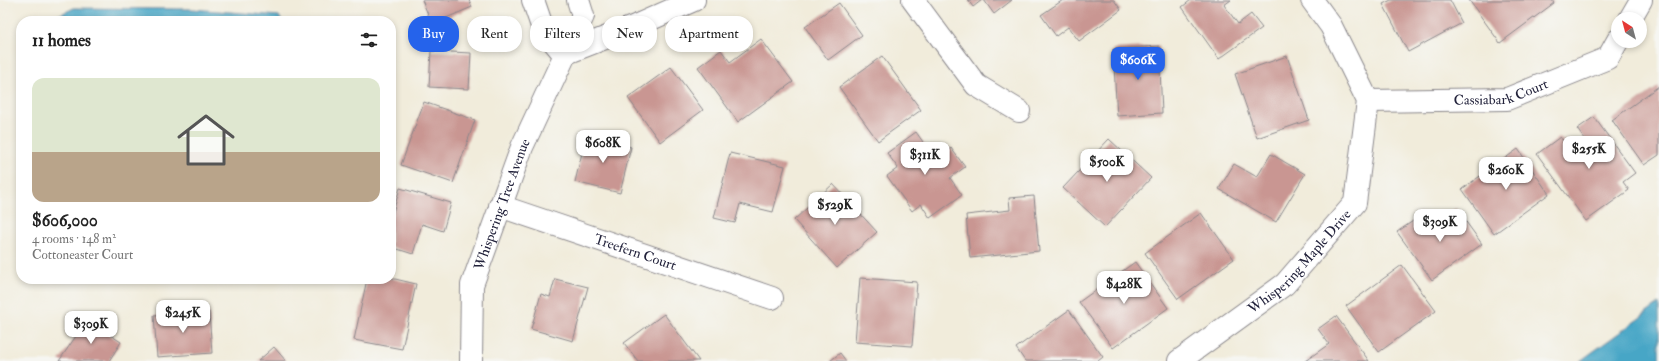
<!DOCTYPE html>
<html lang="en">
<head>
<meta charset="utf-8">
<style>
  :root { --surface:#fff; --page:#f2f2f2; --text:#222; --muted:#767676; --accent:#2563eb }
  body { margin:0; font-family:"IM FELL Double Pica",serif; background:var(--page); color:var(--text); height:100vh; display:flex; flex-direction:column; font-size:15px; white-space:nowrap }
  * { box-sizing:border-box; margin:0 }
  p { font-size:13px; color:var(--muted) }
  .icon { flex:none; width:22px; height:22px; fill:none; stroke:currentColor; stroke-width:2; stroke-linecap:round; stroke-linejoin:round }
  .map { position:relative; flex:1; overflow:hidden }
  .drawer { position:absolute; left:16px; top:16px; width:380px; height:268px; display:flex; flex-direction:column; background:var(--surface); border-radius:16px; box-shadow:0 2px 6px #0003 }
  .drawer>* { flex:none }
  .hud { position:absolute; left:408px; top:16px; width:380px; height:36px; display:flex; gap:8px }
  .needle { width:26px; rotate:324deg }
  .controls { position:absolute; left:1611px; top:12px; display:grid; gap:8px }
  .controls a { display:grid; place-items:center; width:36px; height:36px; border-radius:50%; background:var(--surface); box-shadow:0 2px 6px #0003; font-size:20px }
  .price { position:absolute; translate:-50% -34px; padding:0 9px; border-radius:8px; background:#fff; color:#222; font-size:13px; line-height:26px; filter:drop-shadow(0 1px 2px #0008) }
  .price::after { content:''; position:absolute; left:50%; top:24px; width:12px; height:9px; margin-left:-6px; background:inherit; clip-path:polygon(0 0,100% 0,50% 100%) }
  .price.on { background:var(--accent); color:#fff }
  ul { padding:0; list-style:none }
  li { display:grid; align-content:center; gap:8px; height:212px; padding:0 16px }
  li span { display:grid; place-items:center; height:124px; border-radius:12px; color:#555 }
  li>.icon { margin-inline-start:auto }
  span .icon { width:72px; height:72px; fill:#fffc; stroke-width:1 }
  li b { font-size:17px }
  h2 { display:flex; justify-content:space-between; align-items:center; height:48px; padding:0 16px; font-size:17px }
  .tag { padding:0 14px; border-radius:16px; background:var(--surface); box-shadow:0 2px 6px #0003; font-size:14px; line-height:36px }
  .tag.on { background:var(--accent); color:#fff }
  .map>svg:first-child { display:block }
  .water { fill:#47a6c6; stroke:#346480 }
  .building { fill:#c99692 }
  .lines { fill:none; stroke-linecap:round; stroke-linejoin:round }
  .minor-casing { stroke:#8a878b; stroke-width:24 }
  .minor { stroke:#fff; stroke-width:22 }
  .labels { text-anchor:middle; dominant-baseline:central; stroke-width:3; stroke-linejoin:round; paint-order:stroke }
  .street-label { font-size:14px; fill:#22223b; stroke:#f6f6f2 }
</style>
</head>
<body>
<div class="map">
<svg width="1659" height="361" viewBox="0 0 1659 361">
  <rect width="100%" height="100%" fill="#f6f6f2"/>
  <filter id="ink" filterUnits="userSpaceOnUse"><feTurbulence type="fractalNoise" baseFrequency=".025" numOctaves="2"/><feDisplacementMap in="SourceGraphic" scale="8" xChannelSelector="R" yChannelSelector="G"/><feConvolveMatrix kernelMatrix="1 2 1 2 8 2 1 2 1" color-interpolation-filters="sRGB"/></filter>
  <filter id="wash" filterUnits="userSpaceOnUse"><feTurbulence type="fractalNoise" baseFrequency=".012" numOctaves="4" result="noise"/><feDisplacementMap in="SourceGraphic" scale="16" xChannelSelector="R" yChannelSelector="G"/><feGaussianBlur stdDeviation="0.9" result="paint"/><feColorMatrix in="noise" values="0 0 0 0 0 0 0 0 0 0 0 0 0 0 0 0 0 1.4 0 .05"/><feComposite in="paint" operator="in"/></filter>
  <g filter="url(#wash)">
    <rect width="100%" height="100%" fill="#f1ecdb"/>
    <g class="water">
      <path d="M74 8 193 9 279 16 282 21H46Z"/>
      <path d="M1659 304V361H1580Z"/>
    </g>
    <g id="blocks">
      <g class="building">
        <path d="M422 0H469L472 7 432 24Z"/>
        <path d="M968 0H982L973 7Z"/>
        <path d="M984 0H1012L994 14Z"/>
        <path d="M1063 0H1114L1121 10 1079 41 1068 27 1056 36 1041 15Z"/>
        <path d="M1191 0H1231L1224 5 1238 24 1251 14 1262 28 1219 59 1182 7Z"/>
        <path d="M1391 0H1450L1462 23 1408 52 1383 4Z"/>
        <path d="M1469 0H1552L1554 3 1500 43Z"/>
        <path d="M839 3 862 35 828 60 805 27Z"/>
        <path d="M761 39 793 82 738 122 698 67 721 50 730 62Z"/>
        <path d="M1159 46 1162 113 1117 116 1113 49Z"/>
        <path d="M431 51 471 53 469 89 429 87Z"/>
        <path d="M882 56 921 110 878 141 839 87Z"/>
        <path d="M1287 56 1309 120 1257 138 1235 74Z"/>
        <path d="M671 67 703 110 660 142 628 98Z"/>
        <path d="M1659 86V155L1644 165 1612 120Z"/>
        <path d="M424 102 475 120 453 183 401 165Z"/>
        <path d="M1594 117 1635 173 1623 182 1629 190 1586 221 1537 154 1560 137 1570 150 1585 140 1577 129Z"/>
        <path d="M916 132 935 159 951 148 965 167 950 178 962 195 930 218 921 204 912 211 887 176 898 168 887 153Z"/>
        <path d="M586 136 631 147 620 193 575 182Z"/>
        <path d="M1109 139 1151 178 1105 227 1063 188Z"/>
        <path d="M1518 149 1549 194 1494 234 1462 189Z"/>
        <path d="M730 153 785 166 773 212 740 204 735 223 714 218Z"/>
        <path d="M1271 154 1305 174 1276 222 1219 189 1234 164 1257 177Z"/>
        <path d="M833 184 877 232 837 268 794 220Z"/>
        <path d="M400 188 451 203 443 231 422 224 413 254 391 247V219Z"/>
        <path d="M1034 196 1039 251 970 258 966 215 1010 210 1009 198Z"/>
        <path d="M1456 208 1482 244 1432 280 1397 232 1416 219 1424 231Z"/>
        <path d="M1201 213 1234 259 1178 299 1145 253Z"/>
        <path d="M1135 262 1168 308 1113 348 1079 302Z"/>
        <path d="M1402 265 1436 311 1379 352 1346 306Z"/>
        <path d="M391 278 416 284 402 349 354 340 367 279Z"/>
        <path d="M860 278 917 282 912 346 855 342Z"/>
        <path d="M555 279 588 287 573 341 531 329 541 294 550 297Z"/>
        <path d="M1069 310 1103 357 1098 361H1025L1016 348Z"/>
        <path d="M209 312 212 353 157 357 154 315Z"/>
        <path d="M664 314 699 361H638L624 343Z"/>
        <path d="M1336 316 1369 361H1305L1329 344 1318 329Z"/>
        <path d="M87 320 121 342 109 361H59Z"/>
        <path d="M274 347 286 361H258Z"/>
        <path d="M840 353 846 361H830Z"/>
      </g>
    </g>
  </g>
  <g filter="url(#ink)">
    <use href="#blocks" fill-opacity="0" stroke="#8a878b" stroke-width="1"/>
    <g class="lines">
      <g class="minor-casing">
        <g id="minor">
          <path d="M533 0 543 29 564 54"/>
          <path d="M913 0 976 85 1019 111"/>
          <path d="M1630 19 1641 0"/>
          <path d="M564 54 633 27 694 0"/>
          <path id="s1" d="M1368 101 1507 99 1608 58 1618 40"/>
          <path id="s2" d="M500 206 772 298"/>
          <path id="s3" d="M471 361 472 285 522 147 583 16 578 0"/>
          <path id="s4" d="M1179 361 1285 284 1355 203 1368 101 1331 26 1312 0"/>
        </g>
      </g>
      <use href="#minor" class="minor"/>
    </g>
  </g>
  <g class="labels">
    <g class="street-label">
      <text stroke="none"><textPath href="#s1" startOffset="134">Cassiabark Court</textPath></text>
      <text stroke="none"><textPath href="#s3" startOffset="162">Whispering Tree Avenue</textPath></text>
      <text stroke="none"><textPath href="#s2" startOffset="143">Treefern Court</textPath></text>
      <text stroke="none"><textPath href="#s4" startOffset="157">Whispering Maple Drive</textPath></text>
    </g>
  </g>
</svg>
<div class="controls">
<a><svg class="needle" viewBox="-14 -14 28 28"><path d="M0-13l5 13h-10z" fill="#e53935"/><path d="M0 13l5-13h-10z" fill="#767676"/></svg></a>
</div>
<b class="price on" style="left:1138px;top:81px">$606K</b>
<b class="price" style="left:603px;top:164px">$608K</b>
<b class="price" style="left:1589px;top:170px">$255K</b>
<b class="price" style="left:925px;top:176px">$311K</b>
<b class="price" style="left:1107px;top:183px">$500K</b>
<b class="price" style="left:1506px;top:191px">$260K</b>
<b class="price" style="left:835px;top:226px">$529K</b>
<b class="price" style="left:1440px;top:243px">$309K</b>
<b class="price" style="left:1124px;top:305px">$428K</b>
<b class="price" style="left:183px;top:334px">$245K</b>
<b class="price" style="left:91px;top:345px">$309K</b>
<div class="hud">
<a class="tag on">Buy</a>
<a class="tag">Rent</a>
<a class="tag">Filters</a>
<a class="tag">New</a>
<a class="tag">Apartment</a>
</div>
<section class="drawer">
<h2>11 homes<svg class="icon" aria-label="filters" viewBox="0 0 24 24"><path d="M4 7h16M4 17h16"/><circle cx="9" cy="7" r="2"/><circle cx="15" cy="17" r="2"/></svg></h2>
<ul>
<li><span style="background:linear-gradient(#dfe7d0 60%,#b9a48a 0)"><svg class="icon" aria-label="home" viewBox="0 0 24 24"><path d="M3 11l9-7 9 7M6 9v11h12V9"/></svg></span><div><b>$606,000</b><p>4 rooms · 148 m²</p><p>Cottoneaster Court</p></div></li>
</ul>
</section>
</div>
</body>
</html>
